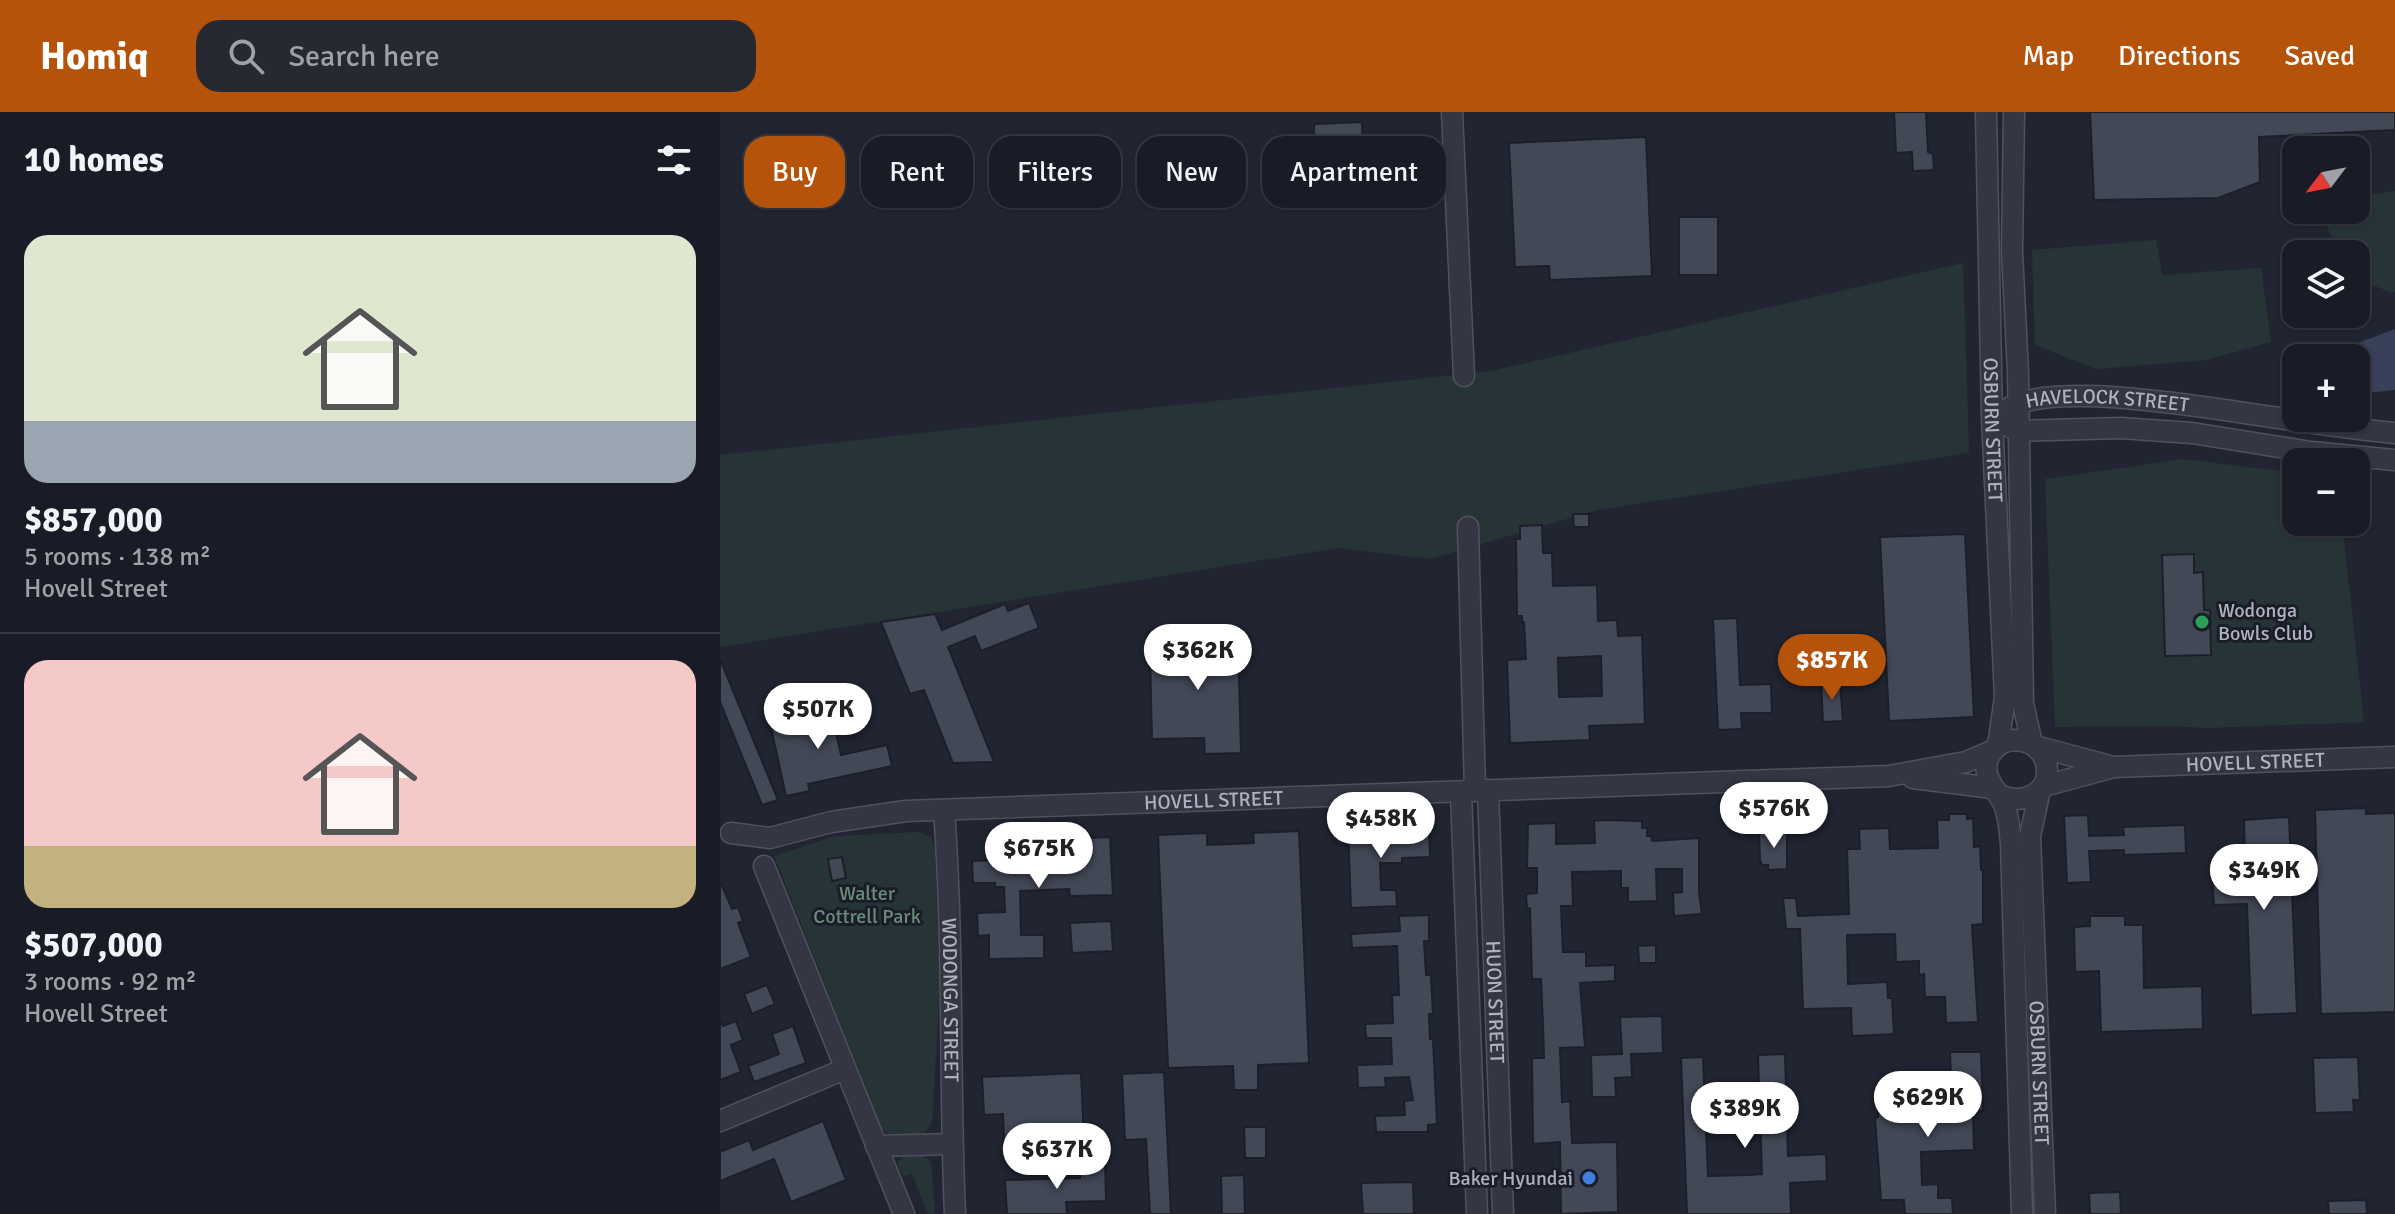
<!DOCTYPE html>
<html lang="en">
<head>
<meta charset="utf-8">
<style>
  :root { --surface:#191c26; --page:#262932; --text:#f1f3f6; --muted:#9fa1a7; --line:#373a43; --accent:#b45309 }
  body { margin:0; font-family:Signika,sans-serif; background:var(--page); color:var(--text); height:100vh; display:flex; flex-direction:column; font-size:30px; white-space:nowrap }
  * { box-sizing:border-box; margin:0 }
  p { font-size:26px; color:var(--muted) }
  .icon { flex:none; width:44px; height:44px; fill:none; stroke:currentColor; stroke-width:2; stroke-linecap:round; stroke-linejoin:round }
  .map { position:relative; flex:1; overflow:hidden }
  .side { display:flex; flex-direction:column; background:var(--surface); width:720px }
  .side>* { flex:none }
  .banner { position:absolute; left:24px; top:24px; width:760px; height:72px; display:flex; gap:16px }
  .needle { width:52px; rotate:238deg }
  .fabs { position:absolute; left:1562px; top:24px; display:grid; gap:16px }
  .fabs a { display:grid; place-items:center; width:88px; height:88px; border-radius:16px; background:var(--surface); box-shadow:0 2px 6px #0004,0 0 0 2px var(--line); font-size:40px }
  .price { position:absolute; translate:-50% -68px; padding:0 18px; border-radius:28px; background:#fff; color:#222; font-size:26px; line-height:52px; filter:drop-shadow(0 2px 4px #0008) }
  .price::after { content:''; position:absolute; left:50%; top:48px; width:24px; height:18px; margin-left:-12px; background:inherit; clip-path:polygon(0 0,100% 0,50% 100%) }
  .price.current { background:var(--accent); color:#fff }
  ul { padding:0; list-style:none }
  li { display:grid; align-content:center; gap:16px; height:424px; padding:0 24px }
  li+li { border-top:2px solid var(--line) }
  li span { display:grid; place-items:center; height:248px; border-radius:24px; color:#555 }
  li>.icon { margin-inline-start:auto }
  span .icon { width:144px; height:144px; fill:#fffc; stroke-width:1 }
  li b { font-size:34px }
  h2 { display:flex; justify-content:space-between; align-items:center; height:96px; padding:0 24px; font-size:34px }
  .chip { padding:0 28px; border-radius:24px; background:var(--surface); box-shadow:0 2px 6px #0004,0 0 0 2px var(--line); font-size:28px; line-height:72px }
  .chip.current { background:var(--accent); color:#fff }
  header { display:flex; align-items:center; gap:48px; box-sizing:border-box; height:112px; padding:0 40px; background:var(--accent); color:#fff }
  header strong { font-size:38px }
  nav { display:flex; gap:44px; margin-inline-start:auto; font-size:28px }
  .search { width:560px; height:72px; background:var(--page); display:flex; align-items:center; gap:20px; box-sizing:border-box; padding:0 28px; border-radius:24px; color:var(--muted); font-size:30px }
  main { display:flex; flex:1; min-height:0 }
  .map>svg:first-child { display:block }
  .green { fill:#273437 }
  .water { fill:#39405a }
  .building { fill:#434857; stroke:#1c1f2a; stroke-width:2; fill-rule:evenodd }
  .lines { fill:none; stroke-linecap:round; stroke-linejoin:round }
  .minor-casing { stroke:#4f525e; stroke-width:23 }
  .minor { stroke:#343743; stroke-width:20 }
  .leisure-dot { fill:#2e9e5b; stroke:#1a1d28; stroke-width:3 }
  .shop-dot { fill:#3f7fe0; stroke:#1a1d28; stroke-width:3 }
  .labels { text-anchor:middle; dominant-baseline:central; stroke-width:6; stroke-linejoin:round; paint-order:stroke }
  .street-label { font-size:20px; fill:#aeb2c0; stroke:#1a1d28 }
  .poi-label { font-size:20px; fill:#aeb2c0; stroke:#1a1d28; text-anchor:start }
  .park-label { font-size:20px; fill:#698d79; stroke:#1a1d28 }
</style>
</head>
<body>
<header>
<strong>Homiq</strong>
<div class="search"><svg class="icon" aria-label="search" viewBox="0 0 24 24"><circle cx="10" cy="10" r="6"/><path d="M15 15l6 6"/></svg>Search here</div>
<nav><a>Map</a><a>Directions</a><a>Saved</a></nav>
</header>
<main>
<section class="side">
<h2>10 homes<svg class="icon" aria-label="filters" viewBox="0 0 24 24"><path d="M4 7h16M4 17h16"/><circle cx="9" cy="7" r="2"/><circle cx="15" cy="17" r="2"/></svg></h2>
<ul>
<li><span style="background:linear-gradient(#dfe7d0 75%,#9aa5b1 0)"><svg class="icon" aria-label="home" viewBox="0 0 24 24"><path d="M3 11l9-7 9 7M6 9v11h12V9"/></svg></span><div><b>$857,000</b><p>5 rooms · 138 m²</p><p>Hovell Street</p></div></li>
<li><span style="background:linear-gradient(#f6c9c9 75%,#c2b280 0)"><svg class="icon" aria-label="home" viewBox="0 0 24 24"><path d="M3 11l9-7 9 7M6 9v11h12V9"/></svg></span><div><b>$507,000</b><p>3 rooms · 92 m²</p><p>Hovell Street</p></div></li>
</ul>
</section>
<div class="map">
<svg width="1675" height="1102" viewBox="0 0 1675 1102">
  <rect width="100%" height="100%" fill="#212532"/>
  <g class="green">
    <path d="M1675 79V180L1672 181 1636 166V142H1619L1600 98H1636V85Z"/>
    <path d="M1436 128 1442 163 1541 156 1551 230 1486 248 1376 257 1315 233 1312 138Z"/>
    <path d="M1243 151 1249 341 877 398 710 447 618 436 0 535V343L771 259Z"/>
    <path d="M1463 347 1576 361V410H1622L1644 610 1487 616 1453 614 1335 615 1325 367Z"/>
    <path d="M198 720 211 725 215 738 220 873 212 1011 204 1021 175 1024 164 1019 161 1014 54 744 115 724Z"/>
    <path d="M190 1043 204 1044 211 1050 215 1102H208L192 1062 184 1064 180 1061 178 1051 183 1045Z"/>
  </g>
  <path class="water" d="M1675 217V278L1636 282V246H1622L1638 231Z"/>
  <g class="building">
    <path d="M1174 0H1206L1208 40 1213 42 1214 58 1193 59 1192 40 1176 41Z"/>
    <path d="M1370 0H1675V18L1539 25 1540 70 1498 86 1374 88Z"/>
    <path d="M642 10 643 46 604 47 600 43V31L594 32V12Z"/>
    <path d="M926 25 932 164 830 168 829 154 795 155 789 31Z"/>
    <rect x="959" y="105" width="39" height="58"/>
    <path d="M853 402H869V415H854Z"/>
    <path d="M822 413 823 441H832L833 474 877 473 878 509 897 508 898 524 922 523 925 612 869 614 870 628 790 631 787 548 806 547 804 510H802V504H797L796 427H800V414ZM881 544 882 584 839 585 838 546Z"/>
    <path d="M1245 422 1254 605 1169 609 1160 425Z"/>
    <path d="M1474 442V461L1483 460 1484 498H1490L1491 543 1445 544 1442 443Z"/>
    <path d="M309 491 319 516 261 539 255 524 228 535 274 650 233 651 204 578 190 582 161 510 215 502 222 518 285 492 288 499Z"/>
    <path d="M1017 506 1020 573 1051 572 1052 601H1021L1022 617 998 618 993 507Z"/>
    <path d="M477 521V525L518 524 521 641 485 642 484 626 432 627 430 544H444V522Z"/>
    <path d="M0 547 58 688 42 693 0 590Z"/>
    <path d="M1120 570 1123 609 1103 610 1101 571Z"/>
    <path d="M109 589 121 643 167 633 172 654 88 672 90 679 66 684 50 611 82 604 80 596Z"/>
    <path d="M1646 696V702L1675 701V900L1601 902 1595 698Z"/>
    <path d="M1229 702H1247V707L1253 706 1254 735 1260 734 1261 758H1263V812L1252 813 1258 910 1226 911 1225 885H1205L1204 862 1199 863V849L1176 850 1175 822 1127 823 1128 872 1167 870 1168 886H1172L1174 922 1132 924 1131 896 1083 897 1080 817H1066L1063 786H1076L1078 804 1129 802 1127 737H1140L1139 717 1169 716 1170 737 1218 736 1217 708H1229Z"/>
    <path d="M1368 703 1369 724 1404 723 1403 715 1465 713 1466 741 1404 743V738L1369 739 1371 770 1347 771 1344 704Z"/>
    <path d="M1569 705 1577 901 1531 903 1527 792 1494 793 1491 750 1525 748 1524 708Z"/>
    <path d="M886 708 922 709V716H927V724H931L932 729 979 726V780L982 802 954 804 953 781 962 780V757H936L937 789 908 790V776H901V759L852 760 853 794H841L843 840H866V854L895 853V869L860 871 865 935 840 936 842 990 850 989 852 1031 897 1030 898 1100 841 1102 840 1030 813 1032 812 946H824L823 913 821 867H812L810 796 807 797 806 782 817 781V756H807L808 712 836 711V732L875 731 874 709Z"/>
    <path d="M661 714 709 715 710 745 682 746V751H660L661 778H676L677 794 631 796 628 715Z"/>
    <path d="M579 719 589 951 538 953V978H514L513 954 448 956 438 723 487 721V733L534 731 533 721Z"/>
    <path d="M1056 719 1067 721V757L1048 758V753H1042L1040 748 1039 720Z"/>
    <path d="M390 725 393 783 350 784 349 777 300 779 301 823H324V846L269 847V823L258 824 257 801 285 800 284 775H275V771H253L252 749 274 748V744L348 743V727Z"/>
    <path d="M122 745 126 766 112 769 108 747Z"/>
    <path d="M0 769 12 797 18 795 23 809 18 811 31 845 0 857Z"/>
    <path d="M709 803V829H704L706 863H711L713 902H709L710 927H713L717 1012 708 1013V1020H656L655 1004 685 1003 684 989 693 988 689 965 665 966 666 975 638 976 637 953 672 952 671 926H646L645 912 673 911 672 883H679L677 834 632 836 631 822 680 819 679 804Z"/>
    <path d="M1370 804H1405V813H1423L1424 876 1482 874 1483 917 1381 920 1379 859 1355 860 1354 815 1370 814Z"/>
    <path d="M391 809 393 839 352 841 350 811Z"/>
    <path d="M936 833V851H919L918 834Z"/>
    <path d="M47 873 55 892 32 902 24 882Z"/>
    <path d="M942 904 943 941 911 942 912 965 895 966 896 985H872L871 943 902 942 900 905Z"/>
    <path d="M0 908 3 914 16 909 23 928 11 933 21 960 0 968Z"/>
    <path d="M73 914 86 951 34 970 28 954 59 942 52 922Z"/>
    <path d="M1230 940H1261L1263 999 1253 998 1254 1038 1201 1040 1202 1073 1218 1072V1086H1232L1233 1102H1185L1184 1088H1161L1155 1006 1158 1005V993L1180 992 1181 1003 1232 1002Z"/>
    <path d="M1065 942 1068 1044 1106 1042 1107 1069 1070 1071 1071 1102H967L961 946 983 945 988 1064 1028 1063 1042 1062 1038 943Z"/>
    <path d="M1638 945 1640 988H1633L1634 1000 1595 1001 1593 946Z"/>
    <path d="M444 960 451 1102H430L426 1027 405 1028 402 962Z"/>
    <path d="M361 961 364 1026 284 1029 283 1002 264 1003 262 965Z"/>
    <path d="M103 1009 126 1068 71 1090 54 1047 0 1069V1040L29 1028 33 1038Z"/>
    <path d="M524 1015H546V1046H525Z"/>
    <path d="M385 1046 386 1089 346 1090 347 1102H287L285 1068 360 1066V1047Z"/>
    <path d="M524 1063 525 1102H502L501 1064Z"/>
    <path d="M693 1070 694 1102H643L641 1071Z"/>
    <path d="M1400 1080 1401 1102H1370L1369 1081Z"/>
    <path d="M1646 1088 1647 1102H1609L1608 1089Z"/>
  </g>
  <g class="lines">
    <g class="minor-casing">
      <g id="minor">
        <path d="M732 0 744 264"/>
        <path id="s1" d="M1266 0 1272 306 1285 585 1278 634"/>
        <path d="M1294 0 1292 139 1298 261 1303 591 1312 632"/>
        <path id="s2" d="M1289 296C1336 268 1495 297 1552 305 1593 311 1634 317 1675 321"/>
        <path d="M1286 313 1298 319 1401 316 1472 321 1591 340 1675 348"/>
        <path d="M748 415 755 679"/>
        <path d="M1315 634 1390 654"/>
        <path d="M1193 666 1273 676"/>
        <path id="s3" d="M1324 674 1394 655 1675 645"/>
        <path id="s4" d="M768 678 783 1102"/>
        <path id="s5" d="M1320 678 1310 724 1325 1102"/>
        <path d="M741 681 757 1102"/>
        <path d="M1277 681C1296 694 1328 685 1327 658 1326 624 1276 616 1267 650 1263 668 1279 680 1285 695 1289 707 1290 720 1291 732L1302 1102"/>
        <path id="s6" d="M224 698C234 832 229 967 235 1102"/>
        <path id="s7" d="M11 721 50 726 111 710 186 699 1169 664 1246 650 1274 638"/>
        <path d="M44 754 184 1102"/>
        <path d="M0 1009 125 957"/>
        <path d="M156 1034 232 1032"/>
      </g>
    </g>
    <use href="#minor" class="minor"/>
  </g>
  <circle class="leisure-dot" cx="1482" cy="510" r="8"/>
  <circle class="shop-dot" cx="869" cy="1066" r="8"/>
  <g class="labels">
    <g class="street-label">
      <text stroke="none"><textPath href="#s2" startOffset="100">HAVELOCK STREET</textPath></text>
      <text stroke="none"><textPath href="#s1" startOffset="318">OSBURN STREET</textPath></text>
      <text stroke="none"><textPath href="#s3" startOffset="214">HOVELL STREET</textPath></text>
      <text stroke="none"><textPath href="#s7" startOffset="486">HOVELL STREET</textPath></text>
      <text stroke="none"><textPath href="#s6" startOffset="190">WODONGA STREET</textPath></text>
      <text stroke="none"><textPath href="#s4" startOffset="212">HUON STREET</textPath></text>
      <text stroke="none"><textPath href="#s5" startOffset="284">OSBURN STREET</textPath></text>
    </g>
    <g class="poi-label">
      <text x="1498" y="498">Wodonga<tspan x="1498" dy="23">Bowls Club</tspan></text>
      <text x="853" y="1066" text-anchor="end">Baker Hyundai</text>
    </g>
    <g class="park-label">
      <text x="147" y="781">Walter<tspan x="147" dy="23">Cottrell Park</tspan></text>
    </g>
  </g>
</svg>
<div class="fabs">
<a><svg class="needle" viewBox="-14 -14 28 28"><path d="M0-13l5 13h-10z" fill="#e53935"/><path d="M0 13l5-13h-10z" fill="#9fa1a7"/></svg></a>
<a><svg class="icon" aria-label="layers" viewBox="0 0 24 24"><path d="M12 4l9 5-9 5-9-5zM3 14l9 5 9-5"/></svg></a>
<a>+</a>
<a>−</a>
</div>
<b class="price" style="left:478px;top:580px">$362K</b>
<b class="price current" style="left:1112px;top:590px">$857K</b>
<b class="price" style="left:98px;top:639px">$507K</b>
<b class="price" style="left:1054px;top:738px">$576K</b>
<b class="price" style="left:661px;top:748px">$458K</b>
<b class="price" style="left:319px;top:778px">$675K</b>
<b class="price" style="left:1544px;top:800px">$349K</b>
<b class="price" style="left:1208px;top:1027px">$629K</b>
<b class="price" style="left:1025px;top:1038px">$389K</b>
<b class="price" style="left:337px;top:1079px">$637K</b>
<div class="banner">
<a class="chip current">Buy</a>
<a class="chip">Rent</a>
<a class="chip">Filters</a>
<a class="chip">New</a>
<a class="chip">Apartment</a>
</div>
</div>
</main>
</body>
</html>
